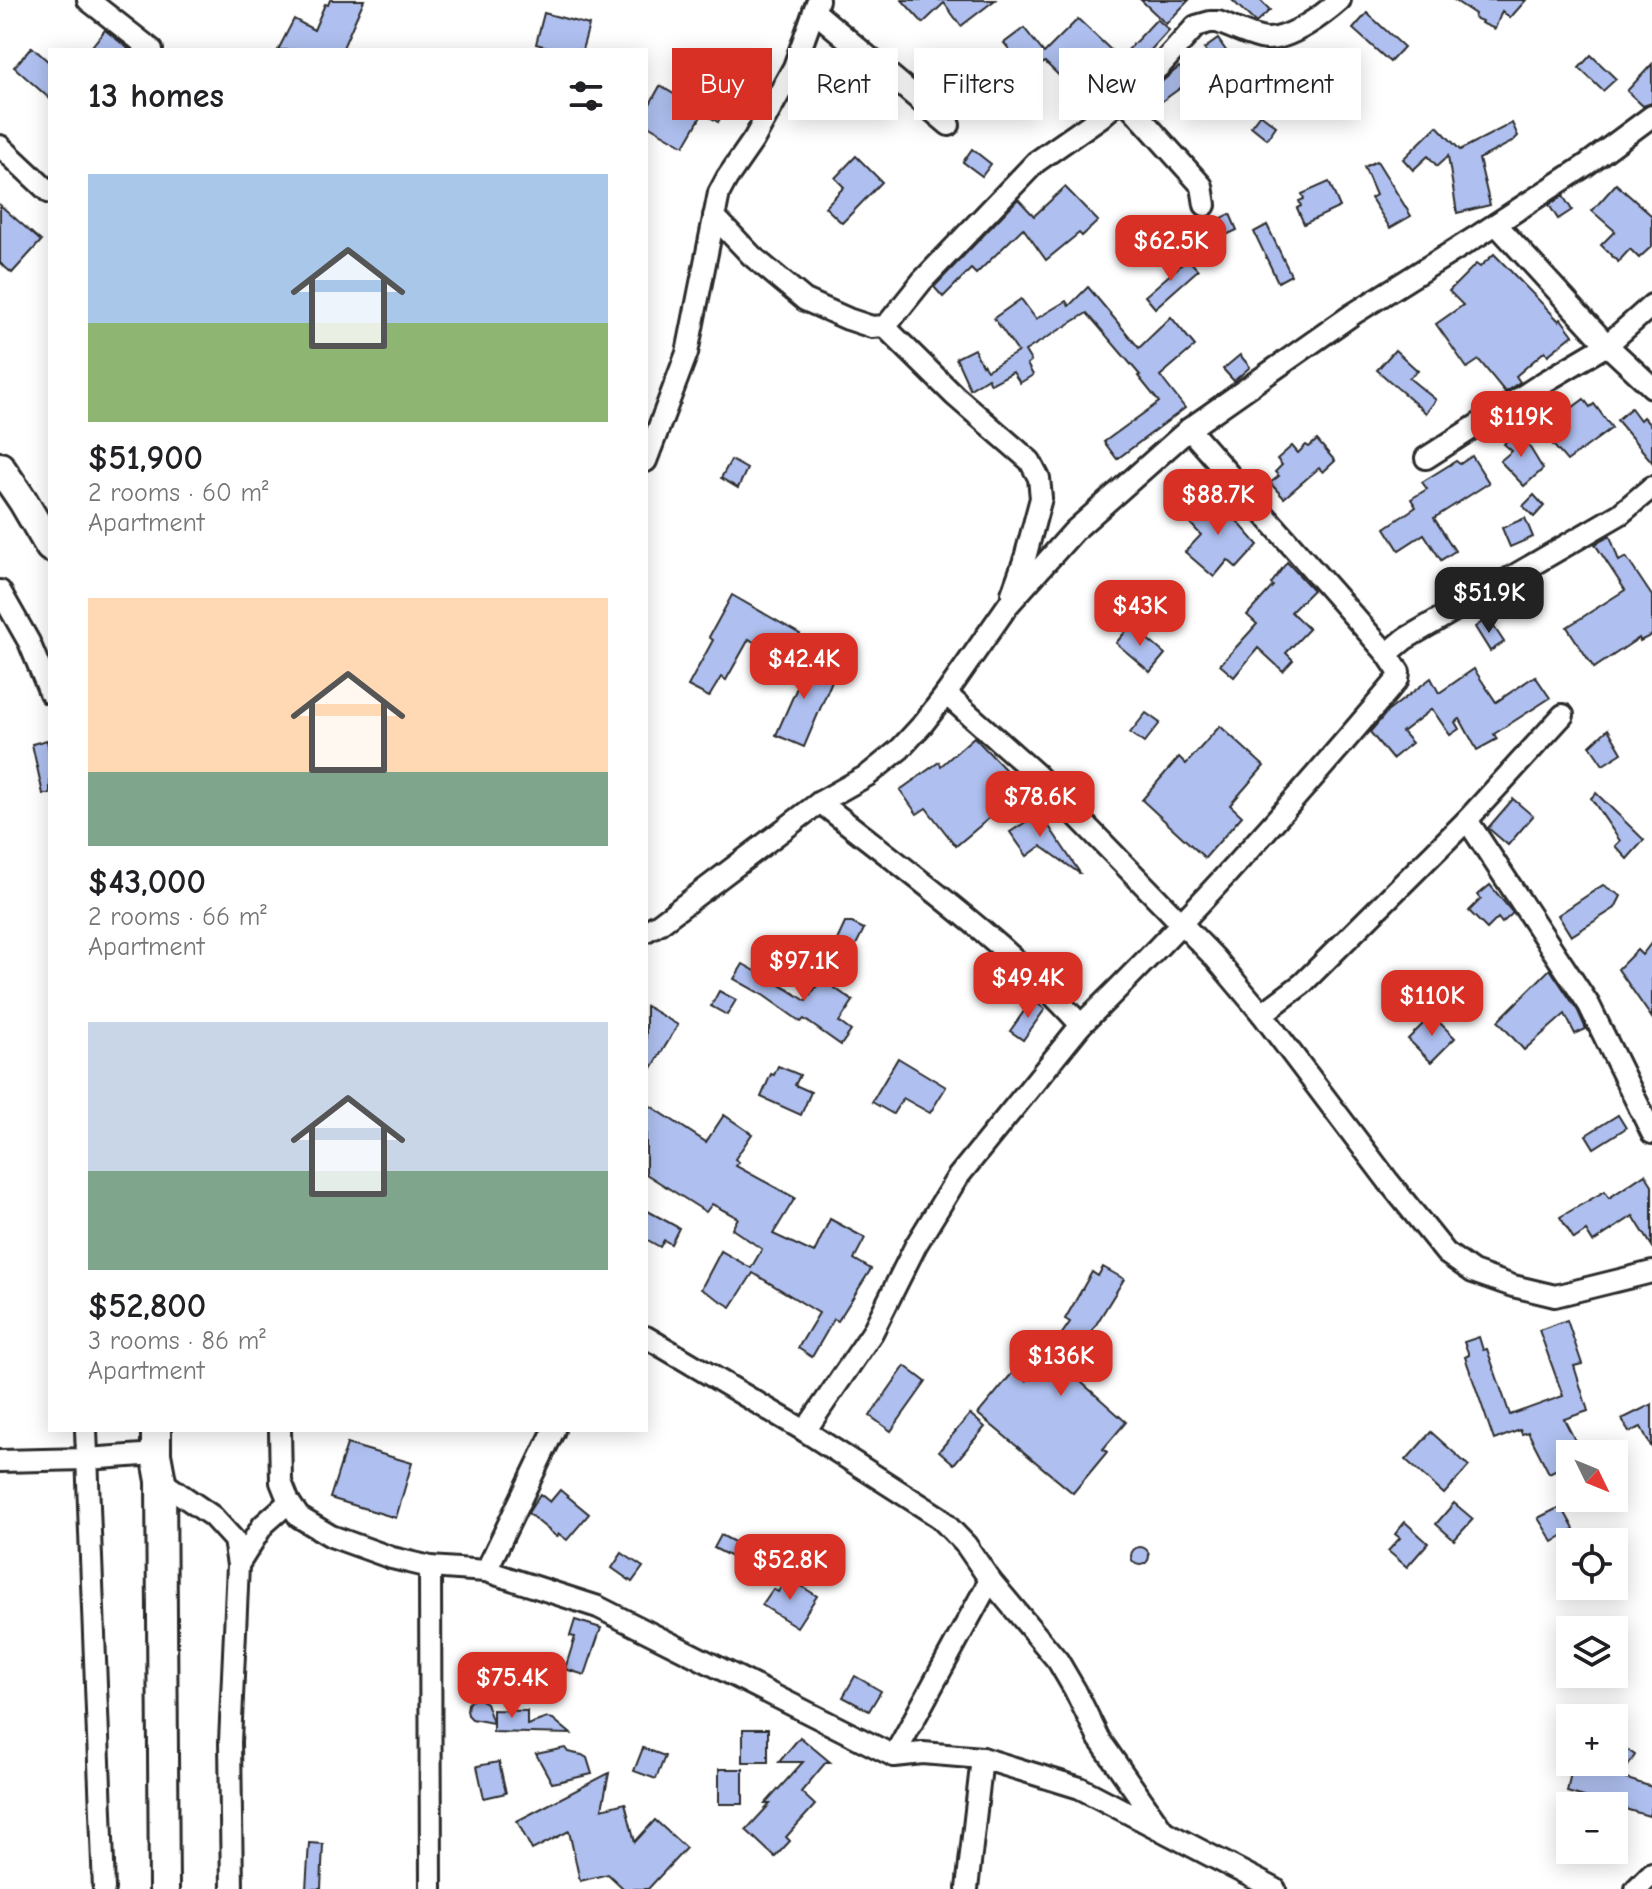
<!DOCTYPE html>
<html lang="en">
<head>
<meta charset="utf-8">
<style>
  :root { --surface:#fff; --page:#f6f6f6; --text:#202124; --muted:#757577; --accent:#d93025 }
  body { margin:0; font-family:"Comic Neue",sans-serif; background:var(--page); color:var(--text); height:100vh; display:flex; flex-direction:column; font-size:30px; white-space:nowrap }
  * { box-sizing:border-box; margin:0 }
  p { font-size:26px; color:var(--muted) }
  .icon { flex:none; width:44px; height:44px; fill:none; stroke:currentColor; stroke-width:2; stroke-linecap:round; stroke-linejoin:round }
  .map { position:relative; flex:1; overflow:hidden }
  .sheet { position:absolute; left:48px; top:48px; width:600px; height:1384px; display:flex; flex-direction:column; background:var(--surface); border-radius:0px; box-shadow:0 4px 20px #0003 }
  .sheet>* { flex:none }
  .hud { position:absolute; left:672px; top:48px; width:760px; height:72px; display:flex; gap:16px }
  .needle { width:52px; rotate:133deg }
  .fabs { position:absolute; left:1556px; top:1440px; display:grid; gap:16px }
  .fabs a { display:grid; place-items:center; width:72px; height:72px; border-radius:0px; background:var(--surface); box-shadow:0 4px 20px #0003; font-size:40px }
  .price { position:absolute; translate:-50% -68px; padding:0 18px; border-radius:16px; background:var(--accent); color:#fff; font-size:26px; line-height:52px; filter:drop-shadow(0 2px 4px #0008) }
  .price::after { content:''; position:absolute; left:50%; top:48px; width:24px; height:18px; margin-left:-12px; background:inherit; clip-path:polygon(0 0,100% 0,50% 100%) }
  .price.current { background:#222; color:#fff }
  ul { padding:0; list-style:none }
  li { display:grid; align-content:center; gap:16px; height:424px; padding:0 40px }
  li span { display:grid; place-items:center; height:248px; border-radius:0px; color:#555 }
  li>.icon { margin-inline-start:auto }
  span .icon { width:144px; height:144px; fill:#fffc; stroke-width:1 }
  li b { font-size:34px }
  h2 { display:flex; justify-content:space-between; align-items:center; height:96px; padding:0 40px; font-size:34px }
  .chip { padding:0 28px; border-radius:0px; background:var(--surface); box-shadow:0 4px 20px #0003; font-size:28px; line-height:72px }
  .chip.current { background:var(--accent); color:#fff }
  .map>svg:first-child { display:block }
  .building { fill:#afc0f0; stroke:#2b2b2b; stroke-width:2 }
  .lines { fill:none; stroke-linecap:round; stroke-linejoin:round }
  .street-casing { stroke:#2b2b2b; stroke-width:26 }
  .secondary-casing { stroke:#2b2b2b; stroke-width:34 }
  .street { stroke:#fff; stroke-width:20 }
  .secondary { stroke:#fff; stroke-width:28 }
</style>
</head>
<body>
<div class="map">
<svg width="1652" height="1889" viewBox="0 0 1652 1889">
  <rect width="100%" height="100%" fill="#fff"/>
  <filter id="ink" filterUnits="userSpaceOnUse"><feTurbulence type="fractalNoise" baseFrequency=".0125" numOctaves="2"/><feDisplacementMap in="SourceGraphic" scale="16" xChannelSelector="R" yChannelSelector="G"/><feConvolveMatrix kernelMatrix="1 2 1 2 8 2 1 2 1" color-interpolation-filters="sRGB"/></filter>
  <g filter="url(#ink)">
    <g class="building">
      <path d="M330 0H364L342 50H278L294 19 314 30 325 4 328 5Z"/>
      <path d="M902 0H995L961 26 944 3 923 23Z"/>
      <path d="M1141 0H1189L1166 24Z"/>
      <path d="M1232 0H1260L1270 10 1256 23Z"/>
      <path d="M1454 0H1526L1510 18 1502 11 1495 29 1481 23 1482 21 1474 18 1475 14Z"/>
      <path d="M544 13 589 25 582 50H558L536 44Z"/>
      <path d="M1367 13 1404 47 1390 62 1353 29Z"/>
      <path d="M1078 19 1112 51 1075 91 1045 62 1029 74 1004 43 1024 28 1044 53Z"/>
      <path d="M1157 19 1169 30 1139 63 1127 51Z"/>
      <path d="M105 30 130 50H89Z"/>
      <path d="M1218 39 1229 55 1215 64 1204 49Z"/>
      <path d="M32 47 50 63V99L14 67Z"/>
      <path d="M728 49 748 56 744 70 746 71 718 122 703 113 684 146 646 124V111L660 86 696 107Z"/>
      <path d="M1591 55 1616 79 1603 91 1579 68Z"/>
      <path d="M1652 64V103L1643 106 1627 91Z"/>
      <path d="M1179 67 1190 81 1154 107 1145 96Z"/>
      <path d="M1260 114 1276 126 1267 139 1251 126Z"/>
      <path d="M1512 123 1518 136 1512 142 1479 159 1490 205 1457 213 1448 156 1437 166 1428 156 1413 170 1403 159 1437 126 1460 150Z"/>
      <path d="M972 149 991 164 982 176 963 162Z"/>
      <path d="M856 156 882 182 842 223 825 207 844 187 835 178Z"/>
      <path d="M1377 161 1411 216 1390 228 1371 198 1376 195 1364 167Z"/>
      <path d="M1329 182 1340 207 1304 224 1297 208 1301 206 1299 201 1304 199 1302 194Z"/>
      <path d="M1616 184 1652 216V246L1639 258 1630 249 1618 262 1601 245 1615 231 1592 211Z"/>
      <path d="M1065 187 1098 221 1082 236 1079 233 1046 260 1023 228 976 274 971 269 943 297 934 287 1018 199 1034 216Z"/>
      <path d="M1563 196 1572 210 1558 219 1549 205Z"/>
      <path d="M0 205 41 241 12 273 0 263Z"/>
      <path d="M1230 214 1237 230 1224 236 1216 221Z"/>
      <path d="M1267 225 1291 275 1278 282 1254 232Z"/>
      <path d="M1494 254 1559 321 1561 319 1573 335 1548 355 1545 351 1516 376 1520 382 1505 392 1479 360 1467 368 1436 324 1463 305 1449 291 1476 264 1480 267Z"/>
      <path d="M1188 259 1198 270 1155 308 1145 296Z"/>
      <path d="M1088 287 1139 348 1171 317 1195 346 1160 376 1185 408 1117 459 1104 442 1159 402 1138 376 1140 375 1087 313 1025 351 1031 361 1027 364 1033 375 1020 383 1013 372 991 384 988 378 970 389 956 358 974 349 982 365 983 364 987 370 1018 352 994 318 1021 299 1036 319 1066 301 1069 306Z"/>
      <path d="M1395 350 1418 371 1409 378 1436 400 1426 413 1377 370Z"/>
      <path d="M1240 355 1250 367 1234 381 1223 369Z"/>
      <path d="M1584 399 1590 407 1594 404 1612 428 1567 461 1541 431Z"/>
      <path d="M1631 408 1640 420 1643 417 1652 427V462L1617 420Z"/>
      <path d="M1518 428 1543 469 1524 486 1500 461 1512 451 1504 444Z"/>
      <path d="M1317 440 1335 461 1323 472 1319 468 1284 498 1270 483 1279 476 1275 472 1282 465 1277 459 1292 446 1298 453 1306 445 1309 447Z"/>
      <path d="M1472 456 1489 483 1434 518 1455 551 1441 560 1424 534 1399 550 1385 528 1416 507 1411 499 1427 489 1422 482 1456 461 1460 464Z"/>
      <path d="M731 460 747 469 738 488 721 478Z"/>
      <path d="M1534 495 1544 506 1534 517 1523 506Z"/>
      <path d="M1211 498 1218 500 1225 507 1258 545 1237 568 1228 560 1214 577 1185 552 1201 535 1189 522V515L1192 506 1199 500Z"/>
      <path d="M1525 518 1533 537 1510 547 1502 528Z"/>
      <path d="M1610 536 1619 561 1626 557 1652 596V635L1640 641 1639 638 1594 668 1567 627 1625 590 1595 544Z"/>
      <path d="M1287 562 1313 590 1291 612 1309 629 1286 653 1293 660 1283 671 1258 648 1234 677 1220 665 1257 624 1247 615 1273 586 1271 584Z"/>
      <path d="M732 595 800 634 783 661 749 639 726 680 721 677 709 697 688 686 713 640 709 637Z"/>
      <path d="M1488 618 1504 642 1490 651 1475 627Z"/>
      <path d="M1131 625 1165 654 1150 672 1116 643Z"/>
      <path d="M791 658 834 676 804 747 776 735 799 683 783 677Z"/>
      <path d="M1474 669 1496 702 1535 676 1550 698 1494 734 1497 739 1477 750 1460 719 1455 722 1459 729 1450 735 1432 709 1402 732 1412 743 1392 759 1370 732 1387 712 1431 678 1439 693Z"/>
      <path d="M1146 713 1160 723 1144 743 1130 733Z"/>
      <path d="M1220 726 1264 766 1230 805 1242 816 1205 858 1142 800 1179 757 1186 764Z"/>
      <path d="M1608 729 1622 753 1603 765 1590 746Z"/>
      <path d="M974 737 1024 789 956 846 926 808 917 814 900 790 939 762 941 766Z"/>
      <path d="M47 740 50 756V794H43L32 744Z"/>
      <path d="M1596 793 1644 840 1627 859 1615 846 1620 841 1591 798Z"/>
      <path d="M1513 799 1533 816 1508 845 1488 828Z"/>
      <path d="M1040 813 1080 873H1079L1041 846 1027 856 1010 832Z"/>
      <path d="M1490 885 1513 913 1502 923 1498 918 1487 929 1469 911 1481 899 1478 895Z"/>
      <path d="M1603 885 1621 896 1615 908 1571 936 1558 915Z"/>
      <path d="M845 923H852L864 929 849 959 832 951Z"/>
      <path d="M1652 942V1018L1618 969 1637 950 1642 955Z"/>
      <path d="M743 964 789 990 806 1001 822 979 853 1001 839 1022 851 1031 841 1045 804 1019 801 1022 763 995 734 979Z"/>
      <path d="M1550 969 1578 1011 1586 1029 1575 1034 1565 1014 1524 1050 1498 1021Z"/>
      <path d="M719 991 736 1000 727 1015 711 1006Z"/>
      <path d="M1032 1000 1045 1009 1023 1040 1010 1031Z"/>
      <path d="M646 1006 678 1025 646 1078Z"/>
      <path d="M1432 1015 1455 1038 1431 1062 1408 1039Z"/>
      <path d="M898 1058 946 1087 930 1113 903 1098 893 1114 872 1102Z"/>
      <path d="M778 1066 800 1075 795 1085 811 1092 801 1115 761 1097 771 1074 774 1075Z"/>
      <path d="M646 1103 706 1142 724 1115 752 1134 735 1159 739 1162 736 1166 795 1198 773 1234 814 1253 830 1219 865 1238 854 1259 871 1269 838 1321 834 1319 812 1357 798 1348 819 1313 753 1273 731 1307 701 1289 721 1251 751 1268 762 1249 732 1229 738 1218 712 1204 706 1212 646 1174Z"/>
      <path d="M1618 1115 1626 1128 1594 1148 1586 1135Z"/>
      <path d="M1645 1174 1652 1185V1246L1633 1216 1593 1242 1586 1231 1574 1239 1560 1217 1605 1191 1609 1198Z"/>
      <path d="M646 1210 679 1228 671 1244 664 1240 660 1247 646 1239Z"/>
      <path d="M1103 1267 1124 1279 1078 1354 1082 1357 1071 1373 1126 1422 1103 1449 1107 1452 1073 1493 978 1414 1014 1371 1026 1381 1041 1364 1070 1322 1065 1319 1092 1272 1098 1276Z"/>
      <path d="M1567 1320 1582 1364 1574 1366 1588 1411 1564 1419 1582 1454H1570V1463L1549 1473 1528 1432 1522 1434 1520 1430 1494 1440 1465 1357 1469 1355 1464 1342 1479 1337 1483 1350 1487 1349 1510 1415 1563 1396 1539 1330Z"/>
      <path d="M905 1366 926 1382 891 1431 870 1416Z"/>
      <path d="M1652 1404V1448L1641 1427 1629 1432 1622 1419Z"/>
      <path d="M970 1414 985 1427 954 1464 939 1451Z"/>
      <path d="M1431 1432 1469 1466 1444 1494 1406 1460Z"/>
      <path d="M347 1444 412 1463 396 1518 330 1498Z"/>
      <path d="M560 1490 589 1514 567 1540 559 1534 557 1537 528 1513 540 1494 550 1502Z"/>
      <path d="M1454 1503 1473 1519 1454 1540 1436 1524Z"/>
      <path d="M1556 1509H1563L1574 1529 1553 1542 1538 1518Z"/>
      <path d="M1405 1522 1428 1543 1407 1567 1388 1551 1400 1538 1395 1534Z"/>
      <path d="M721 1535 746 1548 739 1561 714 1548Z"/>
      <circle cx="1140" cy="1556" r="9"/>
      <path d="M622 1553 643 1567 632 1582 612 1568Z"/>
      <path d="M787 1577 817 1596 797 1627 762 1605 773 1589 778 1592Z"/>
      <path d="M575 1620 601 1628 585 1675 565 1669 575 1637 570 1636Z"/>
      <path d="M855 1676 881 1691 869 1711 843 1697Z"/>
      <path d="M477 1698 486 1703 493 1723V1710L527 1711V1725L547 1718 553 1719 571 1734 493 1732V1723L472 1719 468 1715 467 1710 468 1704 471 1700Z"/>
      <rect x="743" y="1729" width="25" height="33"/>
      <path d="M800 1737 830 1762H826L801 1792 815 1805 786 1837 790 1841 775 1857 746 1830 770 1804H765L803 1762H779Z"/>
      <path d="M1614 1741 1635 1755 1621 1777 1652 1787V1805L1649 1816 1567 1792 1573 1762H1614Z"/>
      <path d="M565 1748 568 1752 582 1755 587 1758 592 1774 552 1783 536 1754Z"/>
      <path d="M643 1748 665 1756 656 1779 634 1771Z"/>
      <path d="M499 1762 506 1793 484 1798 477 1766Z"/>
      <rect x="719" y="1769" width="24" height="35"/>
      <path d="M609 1773 602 1809 625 1803 635 1842 655 1820 686 1848 648 1889H624L608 1874 580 1881 569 1831 532 1850 517 1821Z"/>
      <path d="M309 1843 323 1844 321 1889H306Z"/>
    </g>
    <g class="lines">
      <g class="street-casing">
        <g id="street">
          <path d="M88 0 152 50"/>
          <path d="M814 11 949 125"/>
          <path d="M1123 98 1202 186 1205 205"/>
          <path d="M0 146 50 193"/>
          <path d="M714 216 752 256 805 300 848 319 872 327 884 326 890 321 922 281 1036 162 1102 116 1160 66 1196 26 1210 22H1218C1229 26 1256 39 1267 39 1291 39 1323 15 1340 0"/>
          <path d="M1652 305 1607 345 1652 387"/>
          <path d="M884 326 955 396 1030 461 1039 478 1041 498 1025 558 1012 594"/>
          <path d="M1189 429 1387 654 1405 639 1620 514 1652 487"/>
          <path d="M1426 458 1546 381 1607 345 1496 224"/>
          <path d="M646 461 687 353 719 193 727 178 754 139 794 67 818 0"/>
          <path d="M0 591 29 642 50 693"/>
          <path d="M946 694 1036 774 1215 958 1262 1014 1388 1181 1446 1253 1473 1272 1513 1286 1555 1296 1652 1272"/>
          <path d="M820 802C908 872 1005 941 1081 1025 1193 916 1297 798 1398 679L1399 672 1387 654"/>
          <path d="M1467 820 1589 1005 1652 1133"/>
          <path d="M646 931 659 924 820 802 868 775 900 749 922 725 946 694 1008 605 1074 531 1189 429 1353 314 1479 235 1586 165 1652 116"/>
          <path d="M1262 1014 1302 984 1467 820 1563 715"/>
          <path d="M646 1337 805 1431 939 1517 966 1545 990 1580 894 1756"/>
          <path d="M86 1430 104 1889"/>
          <path d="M280 1430 281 1482 289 1502 299 1517 331 1536 392 1558 430 1567 486 1571 598 1607 894 1756 923 1753 982 1758 1080 1788 1275 1889"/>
          <path d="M805 1431 872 1333 916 1245 957 1178 1081 1025"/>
          <path d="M0 1461 87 1459 156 1454"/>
          <path d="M161 1481 212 1516 234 1540 238 1565 230 1742 232 1889"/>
          <path d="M238 1565 263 1525 289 1502"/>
          <path d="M430 1567 431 1889"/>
          <path d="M486 1571 554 1430"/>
          <path d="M990 1580 1058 1661 1075 1690 1099 1739 1162 1829"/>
          <path d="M967 1889 982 1758"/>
          <path d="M1636 1889 1652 1873"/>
        </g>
      </g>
      <g class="secondary-casing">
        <g id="secondary">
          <path d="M0 467 23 501 50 547"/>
          <path d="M156 1430V1454L161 1481 164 1889"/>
        </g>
      </g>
      <use href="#street" class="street"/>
      <use href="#secondary" class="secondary"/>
    </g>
  </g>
</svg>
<div class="fabs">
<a><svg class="needle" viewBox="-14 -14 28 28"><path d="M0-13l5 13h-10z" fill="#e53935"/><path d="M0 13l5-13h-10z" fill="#757577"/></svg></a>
<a><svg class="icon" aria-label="locate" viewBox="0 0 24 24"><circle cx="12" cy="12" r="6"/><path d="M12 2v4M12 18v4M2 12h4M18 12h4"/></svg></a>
<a><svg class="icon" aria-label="layers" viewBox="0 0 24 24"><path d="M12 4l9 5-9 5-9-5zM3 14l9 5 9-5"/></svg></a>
<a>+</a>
<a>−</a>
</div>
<b class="price" style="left:1171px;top:283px">$62.5K</b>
<b class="price" style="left:1521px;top:459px">$119K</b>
<b class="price" style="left:1218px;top:537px">$88.7K</b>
<b class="price current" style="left:1489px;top:635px">$51.9K</b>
<b class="price" style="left:1140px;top:648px">$43K</b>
<b class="price" style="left:804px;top:701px">$42.4K</b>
<b class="price" style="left:1040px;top:839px">$78.6K</b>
<b class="price" style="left:804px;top:1003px">$97.1K</b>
<b class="price" style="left:1028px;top:1020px">$49.4K</b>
<b class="price" style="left:1432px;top:1038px">$110K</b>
<b class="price" style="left:1061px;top:1398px">$136K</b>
<b class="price" style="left:790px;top:1602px">$52.8K</b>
<b class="price" style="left:512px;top:1720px">$75.4K</b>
<div class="hud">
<a class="chip current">Buy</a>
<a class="chip">Rent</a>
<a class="chip">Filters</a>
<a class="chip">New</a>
<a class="chip">Apartment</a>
</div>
<section class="sheet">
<h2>13 homes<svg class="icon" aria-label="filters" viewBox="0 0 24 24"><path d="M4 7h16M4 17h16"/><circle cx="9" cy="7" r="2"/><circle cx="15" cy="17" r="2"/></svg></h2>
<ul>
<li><span style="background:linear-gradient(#a9c7e8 60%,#8fb573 0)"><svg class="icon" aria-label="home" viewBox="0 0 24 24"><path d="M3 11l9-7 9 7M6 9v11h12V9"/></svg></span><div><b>$51,900</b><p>2 rooms · 60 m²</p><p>Apartment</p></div></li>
<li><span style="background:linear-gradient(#ffd9b3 70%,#7fa58c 0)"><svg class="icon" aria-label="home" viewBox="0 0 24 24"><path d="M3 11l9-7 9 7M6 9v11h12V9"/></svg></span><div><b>$43,000</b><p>2 rooms · 66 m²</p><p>Apartment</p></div></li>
<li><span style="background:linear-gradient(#c9d6e8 60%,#7fa58c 0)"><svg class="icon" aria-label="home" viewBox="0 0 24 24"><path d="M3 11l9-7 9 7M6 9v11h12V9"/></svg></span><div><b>$52,800</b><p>3 rooms · 86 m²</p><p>Apartment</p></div></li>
</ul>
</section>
</div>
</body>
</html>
